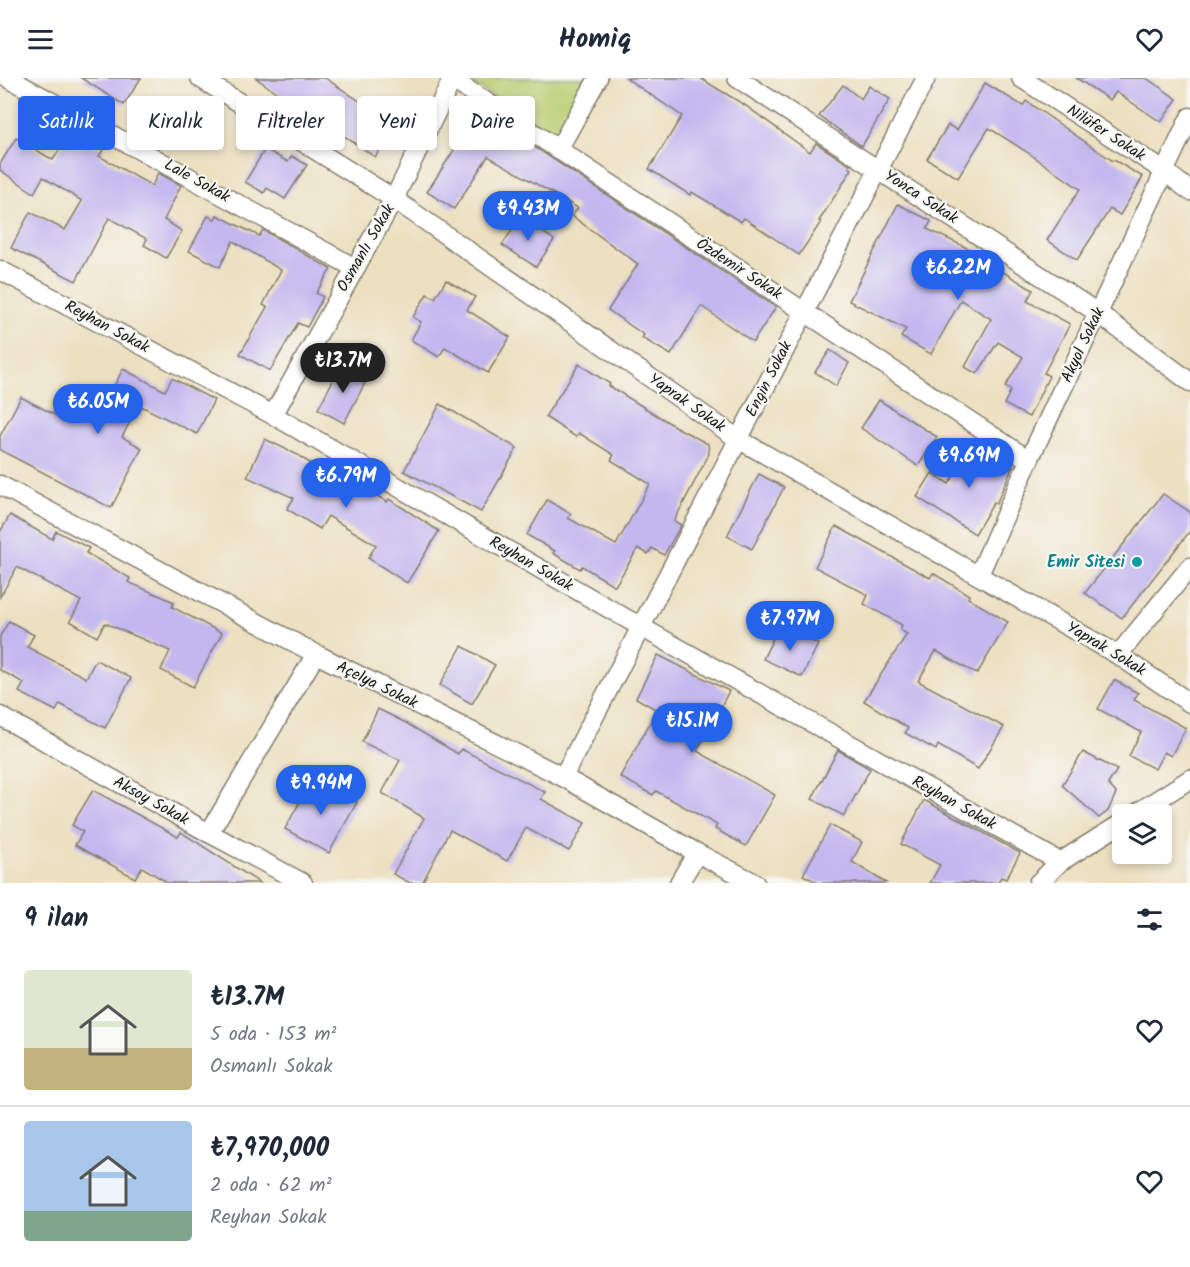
<!DOCTYPE html>
<html lang="tr">
<head>
<meta charset="utf-8">
<style>
  :root { --surface:#fff; --page:#f6f6f7; --text:#1f2937; --muted:#747a83; --line:#e0e1e3; --accent:#2563eb }
  body { margin:0; font-family:Kalam,sans-serif; background:var(--page); color:var(--text); height:100vh; display:flex; flex-direction:column; font-size:22px; white-space:nowrap }
  * { box-sizing:border-box; margin:0 }
  p { font-size:20px; color:var(--muted) }
  .icon { flex:none; width:33px; height:33px; fill:none; stroke:currentColor; stroke-width:2; stroke-linecap:round; stroke-linejoin:round }
  .map { position:relative; height:805px; overflow:hidden }
  .sheet { display:flex; flex-direction:column; background:var(--surface); flex:1 }
  .sheet>* { flex:none }
  .banner { position:absolute; left:18px; top:18px; width:600px; height:54px; display:flex; gap:12px }
  .fabs { position:absolute; left:1112px; top:726px; display:grid; gap:12px }
  .fabs a { display:grid; place-items:center; width:60px; height:60px; border-radius:6px; background:var(--surface); box-shadow:0 3px 9px #0003; font-size:30px }
  .price { position:absolute; translate:-50% -51px; padding:0 14px; border-radius:21px; background:var(--accent); color:#fff; font-size:20px; line-height:39px; filter:drop-shadow(0 2px 3px #0008) }
  .price::after { content:''; position:absolute; left:50%; top:36px; width:18px; height:14px; margin-left:-9px; background:inherit; clip-path:polygon(0 0,100% 0,50% 100%) }
  .price.on { background:#222; color:#fff }
  ul { padding:0; list-style:none }
  li { display:flex; align-items:center; gap:18px; height:150px; padding:0 24px }
  li+li { border-top:2px solid var(--line) }
  li span { display:grid; place-items:center; flex:none; width:168px; height:120px; border-radius:6px; color:#555 }
  li>.icon { margin-inline-start:auto }
  span .icon { width:72px; height:72px; fill:#fffc; stroke-width:1 }
  li b { font-size:26px }
  h2 { display:flex; justify-content:space-between; align-items:center; height:72px; padding:0 24px; font-size:26px }
  .chip { padding:0 21px; border-radius:6px; background:var(--surface); box-shadow:0 3px 9px #0003; font-size:21px; line-height:54px }
  .chip.on { background:var(--accent); color:#fff }
  header { display:flex; justify-content:space-between; align-items:center; height:78px; padding:0 24px; background:var(--surface); font-size:27px; font-weight:700 }
  .map>svg:first-child { display:block }
  .green { fill:#b9ce72; stroke:#6a7547; stroke-width:1.5 }
  .building { fill:#c2b7ef }
  .lines { fill:none; stroke-linecap:round; stroke-linejoin:round }
  .minor-casing { stroke:#847e6e; stroke-width:21 }
  .minor { stroke:#fff; stroke-width:18 }
  .culture-dot { fill:#0f9aa8; stroke:#f6f6f2; stroke-width:2 }
  .labels { text-anchor:middle; dominant-baseline:central; stroke-width:4.5; stroke-linejoin:round; paint-order:stroke }
  .street-label { font-size:16px; fill:#1c1c1c; stroke:#f6f6f2 }
  .culture-label { font-size:16px; font-weight:bold; fill:#0d838f; stroke:#f6f6f2; text-anchor:end }
</style>
</head>
<body>
<header><svg class="icon" aria-label="menu" viewBox="0 0 24 24"><path d="M4 6h16M4 12h16M4 18h16"/></svg>Homiq<svg class="icon" aria-label="heart" viewBox="0 0 24 24"><path d="M12 20l-8-8c-3-5 5-10 8-4 3-6 11-1 8 4z"/></svg></header>
<div class="map">
<svg width="1190" height="805" viewBox="0 0 1190 805">
  <rect width="100%" height="100%" fill="#f6f6f2"/>
  <filter id="ink" filterUnits="userSpaceOnUse"><feTurbulence type="fractalNoise" baseFrequency=".0167" numOctaves="2"/><feDisplacementMap in="SourceGraphic" scale="12" xChannelSelector="R" yChannelSelector="G"/><feConvolveMatrix kernelMatrix="1 2 1 2 8 2 1 2 1" color-interpolation-filters="sRGB"/></filter>
  <filter id="wash" filterUnits="userSpaceOnUse"><feTurbulence type="fractalNoise" baseFrequency=".008" numOctaves="4" result="noise"/><feDisplacementMap in="SourceGraphic" scale="24" xChannelSelector="R" yChannelSelector="G"/><feGaussianBlur stdDeviation="1.35" result="paint"/><feColorMatrix in="noise" values="0 0 0 0 0 0 0 0 0 0 0 0 0 0 0 0 0 1.4 0 .05"/><feComposite in="paint" operator="in"/></filter>
  <g filter="url(#wash)">
    <rect width="100%" height="100%" fill="#ede0c1"/>
    <path class="green" d="M463 0H594L561 60Z"/>
    <g id="blocks">
      <g class="building">
        <path d="M81 0H141L124 27Z"/>
        <path d="M256 0H325L397 48 375 79 321 42 319 45Z"/>
        <path d="M626 0H700L746 28 810 74 816 65 850 87 849 89 852 91 819 143 821 144 799 177 744 140 741 144 692 114 690 117 649 91 682 38Z"/>
        <path d="M1076 0H1146L1177 21 1161 44 1116 14 1110 22Z"/>
        <path d="M985 5 1023 28 1026 23 1113 83 1114 82 1143 99 1120 137 1110 131 1077 182 1047 162 1080 111 1027 74 989 50 958 100 927 81 948 47 957 52Z"/>
        <path d="M843 7 861 21 869 8 890 21 862 68 819 38Z"/>
        <path d="M468 25 776 229 753 264 701 228 671 277 642 260 644 257 608 232 638 186 572 138 578 130 488 78 454 131 427 114 463 58 452 51Z"/>
        <path d="M71 53 103 72 99 78 152 108 158 95 181 107 164 142 182 153 166 180 144 167 147 161 109 140 76 203 11 170 30 134 65 152 82 123 43 99 34 115 0 92V86L16 60 53 82Z"/>
        <path d="M265 71 288 84 292 78 307 87 285 121 267 110 264 115 245 104Z"/>
        <path d="M898 126 931 143 927 151 984 178 983 182 1033 212 1027 223 1070 246 1044 295 1049 298 1029 339 1004 326 1011 312 1005 309 1023 279 998 264 977 296 965 289 991 241 961 222 931 276 901 259 906 251 849 223Z"/>
        <path d="M217 137 259 158 263 152 331 191 316 215 323 219 307 249 298 245 270 293 240 276 267 229 263 227 281 192 233 163 220 189 189 173 208 138 215 141Z"/>
        <path d="M521 139 554 162 536 189 502 167Z"/>
        <path d="M446 202 475 219 467 232 510 259 488 295 445 269 439 279 411 262 421 244 413 239 427 216 435 220Z"/>
        <path d="M830 272 849 285 836 308 815 294Z"/>
        <path d="M579 286 610 306 609 308 676 349 708 366 709 376 674 443 681 447 664 477 652 470 648 476 638 470 615 508 582 488 580 491 553 475 555 473 527 457 547 422 571 436 568 440 616 467 650 406 611 382 614 377 579 355 576 359 545 339Z"/>
        <path d="M341 287 367 301 344 345 318 331Z"/>
        <path d="M123 291 165 313 172 300 214 322 197 356 139 327 122 359 142 370 111 430 0 372V358L21 319 70 345 78 332 96 343Z"/>
        <path d="M879 322 937 359 918 388 861 350Z"/>
        <path d="M440 326 517 370 481 434 404 393Z"/>
        <path d="M265 361 300 378V379L356 413 360 407 387 424 389 421 439 453 407 505 368 480 376 467 328 438 320 451 287 431 294 420 247 399Z"/>
        <path d="M973 365 1013 388 996 426 994 424 975 456 917 419 932 395 949 406Z"/>
        <path d="M759 396 784 409 752 471 727 458Z"/>
        <path d="M1163 416 1190 434V453L1122 540 1085 515Z"/>
        <path d="M10 437 52 461 56 453 89 470 86 475 130 500 128 504 174 524 172 529 222 555 193 609 161 592 170 573 105 545 97 559 70 543 81 523 17 489 0 519V454Z"/>
        <path d="M836 448 930 500 933 495 969 517 968 520 1008 544 977 596 936 573 918 603 1004 649 978 691 938 667 936 672 905 655 908 650 864 623 907 556 900 552 902 547 864 526 868 517 815 489Z"/>
        <path d="M9 543 34 557 27 569 86 600 96 582 131 600 105 650 60 626 56 633 19 614 24 605 0 592V558Z"/>
        <path d="M779 548 818 566 802 599 763 581Z"/>
        <path d="M462 568 495 587 472 626 440 607Z"/>
        <path d="M658 577 729 613 697 673 775 717 746 768 715 751 717 747 656 713 653 717 620 699 657 632 636 620Z"/>
        <path d="M1114 602 1138 615 1134 622 1186 650 1171 678 1164 674 1155 691 1129 678 1141 654 1098 631Z"/>
        <path d="M378 631 406 645 458 676 461 671 545 714 541 721 585 745 569 773 526 750 507 783 450 752 422 805H410L393 796 424 740 382 715 400 682 362 664Z"/>
        <path d="M838 672 870 691 844 738 812 721Z"/>
        <path d="M1083 674 1117 692 1108 706 1116 715 1108 733 1099 740 1062 707Z"/>
        <path d="M313 700 357 724 329 775 285 751Z"/>
        <path d="M93 712 178 759 181 754 260 805H168L142 789 135 800 75 767 83 754 72 747Z"/>
        <path d="M924 722 1020 775 1006 801 1001 799 998 805H930L940 787 901 766Z"/>
        <path d="M830 747 862 764 852 784 886 805H818L803 797Z"/>
      </g>
    </g>
  </g>
  <g filter="url(#ink)">
    <use href="#blocks" fill-opacity="0" stroke="#847e6e" stroke-width="1.5"/>
    <g class="lines">
      <g class="minor-casing">
        <g id="minor">
          <path d="M8 0 355 190"/>
          <path d="M200 0 394 121 738 361 1118 577 1190 625"/>
          <path d="M450 0 1029 382"/>
          <path d="M737 0 1098 235 1190 304"/>
          <path d="M1021 0 1164 93 1190 113"/>
          <path d="M558 72 598 0"/>
          <path d="M0 192 273 337 641 549 1060 784"/>
          <path d="M273 337 394 121 453 0"/>
          <path d="M0 407 316 576 563 699 697 775 755 805"/>
          <path d="M979 497 1029 382 1190 39"/>
          <path d="M1118 577 1190 489"/>
          <path d="M0 638 209 755 303 805"/>
          <path d="M563 699 926 0"/>
          <path d="M1135 736 1190 701"/>
          <path d="M209 755 316 576"/>
          <path d="M679 805 697 775"/>
          <path d="M1038 805 1060 784 1122 745"/>
        </g>
      </g>
      <use href="#minor" class="minor"/>
    </g>
  </g>
  <circle class="culture-dot" cx="1137" cy="484" r="6"/>
  <g class="labels">
    <g class="street-label">
      <text transform="translate(1106 55) rotate(33)">Nilüfer Sokak</text>
      <text transform="translate(197 103) rotate(29)">Lale Sokak</text>
      <text transform="translate(921 119) rotate(33)">Yonca Sokak</text>
      <text transform="translate(366 170) rotate(-60)">Osmanlı Sokak</text>
      <text transform="translate(739 191) rotate(33)">Özdemir Sokak</text>
      <text transform="translate(107 249) rotate(28)">Reyhan Sokak</text>
      <text transform="translate(1083 267) rotate(-65)">Akyol Sokak</text>
      <text transform="translate(769 301) rotate(-63)">Engin Sokak</text>
      <text transform="translate(687 325) rotate(35)">Yaprak Sokak</text>
      <text transform="translate(531 486) rotate(30)">Reyhan Sokak</text>
      <text transform="translate(1106 571) rotate(31)">Yaprak Sokak</text>
      <text transform="translate(377 607) rotate(26)">Açelya Sokak</text>
      <text transform="translate(151 723) rotate(29)">Aksoy Sokak</text>
      <text transform="translate(954 725) rotate(29)">Reyhan Sokak</text>
    </g>
    <g class="culture-label">
      <text x="1125" y="484">Emir Sitesi</text>
    </g>
  </g>
</svg>
<div class="fabs">
<a><svg class="icon" aria-label="layers" viewBox="0 0 24 24"><path d="M12 4l9 5-9 5-9-5zM3 14l9 5 9-5"/></svg></a>
</div>
<b class="price" style="left:528px;top:164px">₺9.43M</b>
<b class="price" style="left:958px;top:223px">₺6.22M</b>
<b class="price on" style="left:343px;top:316px">₺13.7M</b>
<b class="price" style="left:98px;top:357px">₺6.05M</b>
<b class="price" style="left:969px;top:411px">₺9.69M</b>
<b class="price" style="left:346px;top:431px">₺6.79M</b>
<b class="price" style="left:790px;top:574px">₺7.97M</b>
<b class="price" style="left:692px;top:676px">₺15.1M</b>
<b class="price" style="left:321px;top:738px">₺9.94M</b>
<div class="banner">
<a class="chip on">Satılık</a>
<a class="chip">Kiralık</a>
<a class="chip">Filtreler</a>
<a class="chip">Yeni</a>
<a class="chip">Daire</a>
</div>
</div>
<section class="sheet">
<h2>9 ilan<svg class="icon" aria-label="filters" viewBox="0 0 24 24"><path d="M4 7h16M4 17h16"/><circle cx="9" cy="7" r="2"/><circle cx="15" cy="17" r="2"/></svg></h2>
<ul>
<li><span style="background:linear-gradient(#dfe7d0 65%,#c2b280 0)"><svg class="icon" aria-label="home" viewBox="0 0 24 24"><path d="M3 11l9-7 9 7M6 9v11h12V9"/></svg></span><div><b>₺13.7M</b><p>5 oda · 153 m²</p><p>Osmanlı Sokak</p></div><svg class="icon" aria-label="heart" viewBox="0 0 24 24"><path d="M12 20l-8-8c-3-5 5-10 8-4 3-6 11-1 8 4z"/></svg></li>
<li><span style="background:linear-gradient(#a9c7e8 75%,#7fa58c 0)"><svg class="icon" aria-label="home" viewBox="0 0 24 24"><path d="M3 11l9-7 9 7M6 9v11h12V9"/></svg></span><div><b>₺7,970,000</b><p>2 oda · 62 m²</p><p>Reyhan Sokak</p></div><svg class="icon" aria-label="heart" viewBox="0 0 24 24"><path d="M12 20l-8-8c-3-5 5-10 8-4 3-6 11-1 8 4z"/></svg></li>
</ul>
</section>
</body>
</html>
